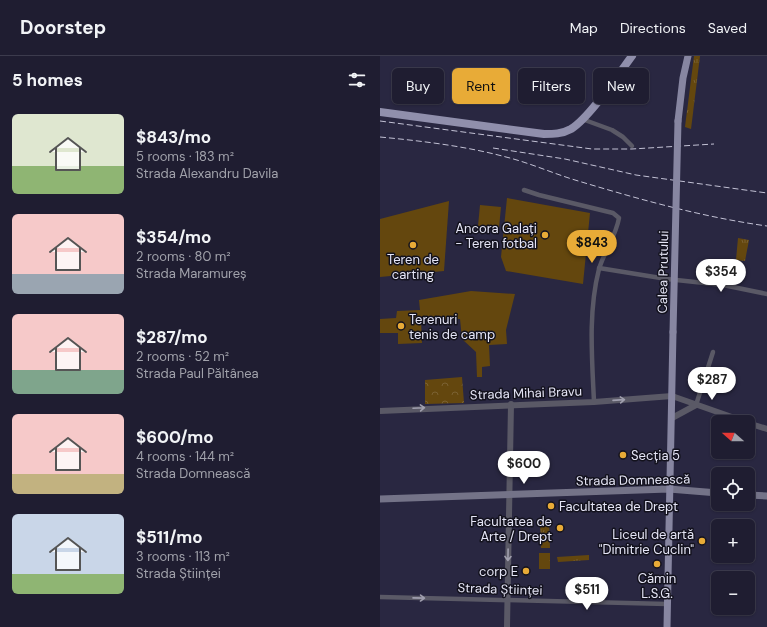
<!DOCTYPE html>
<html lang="en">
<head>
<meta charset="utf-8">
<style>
  :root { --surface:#1f1d31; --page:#2c2a3d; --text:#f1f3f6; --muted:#a1a2ab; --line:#3c3b4d; --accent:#e8ab37 }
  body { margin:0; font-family:"DM Sans",sans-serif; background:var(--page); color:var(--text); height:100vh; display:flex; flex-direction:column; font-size:15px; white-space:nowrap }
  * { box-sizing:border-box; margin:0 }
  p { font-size:13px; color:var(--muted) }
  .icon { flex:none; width:22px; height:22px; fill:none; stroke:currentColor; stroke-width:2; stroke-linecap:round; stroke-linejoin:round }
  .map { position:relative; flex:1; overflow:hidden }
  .details { display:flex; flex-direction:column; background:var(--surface); width:380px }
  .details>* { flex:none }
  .guide { position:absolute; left:12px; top:12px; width:315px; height:36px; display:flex; gap:8px }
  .needle { width:26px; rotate:291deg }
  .buttons { position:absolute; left:331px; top:359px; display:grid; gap:8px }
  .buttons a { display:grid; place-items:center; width:44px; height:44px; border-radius:6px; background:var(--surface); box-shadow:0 1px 3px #0004,0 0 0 1px var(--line); font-size:20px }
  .price { position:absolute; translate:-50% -34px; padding:0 9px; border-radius:14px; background:#fff; color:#222; font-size:13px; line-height:26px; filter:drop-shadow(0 1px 2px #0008) }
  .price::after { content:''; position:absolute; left:50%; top:24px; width:12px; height:9px; margin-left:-6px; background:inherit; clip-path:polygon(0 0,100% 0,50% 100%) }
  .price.active { background:var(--accent); color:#111 }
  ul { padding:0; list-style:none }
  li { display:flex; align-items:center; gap:12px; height:100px; padding:0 12px }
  li span { display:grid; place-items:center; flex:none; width:112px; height:80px; border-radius:6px; color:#555 }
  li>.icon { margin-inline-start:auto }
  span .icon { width:48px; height:48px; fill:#fffc; stroke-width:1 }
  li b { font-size:17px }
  h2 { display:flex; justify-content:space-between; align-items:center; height:48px; padding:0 12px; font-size:17px }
  .chip { padding:0 14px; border-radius:6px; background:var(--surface); box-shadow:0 1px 3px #0004,0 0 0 1px var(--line); font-size:14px; line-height:36px }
  .chip.active { background:var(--accent); color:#111 }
  header { display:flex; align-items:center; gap:24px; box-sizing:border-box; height:56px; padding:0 20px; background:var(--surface); border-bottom:1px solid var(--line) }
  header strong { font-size:19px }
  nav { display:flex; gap:22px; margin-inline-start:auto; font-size:14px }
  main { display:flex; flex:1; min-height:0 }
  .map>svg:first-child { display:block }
  .grass { fill:url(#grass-tufts) }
  .park { fill:url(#park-crowns) }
  .garden { fill:#64470e }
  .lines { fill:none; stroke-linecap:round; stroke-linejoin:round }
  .minor { stroke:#5a5966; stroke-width:4.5 }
  .tertiary { stroke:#5a5966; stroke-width:6 }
  .secondary { stroke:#747388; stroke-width:7 }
  .primary { stroke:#8786a1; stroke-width:7 }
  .trunk { stroke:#908fac; stroke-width:8 }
  .rail { stroke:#c3c2d5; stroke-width:1; stroke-dasharray:6 3; stroke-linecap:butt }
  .primary-bridge { stroke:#8786a1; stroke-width:7 }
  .oneway { stroke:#a09fae }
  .poi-dot { fill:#e8ab37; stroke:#13121d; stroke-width:1.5 }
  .labels { text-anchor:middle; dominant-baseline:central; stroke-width:3; stroke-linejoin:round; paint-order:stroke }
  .poi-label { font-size:13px; fill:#e5e5f6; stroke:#13121d; text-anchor:end }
  .street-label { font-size:13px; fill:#e5e5f6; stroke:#13121d }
</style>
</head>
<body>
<header>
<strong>Doorstep</strong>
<nav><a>Map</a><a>Directions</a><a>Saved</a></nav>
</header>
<main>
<section class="details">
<h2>5 homes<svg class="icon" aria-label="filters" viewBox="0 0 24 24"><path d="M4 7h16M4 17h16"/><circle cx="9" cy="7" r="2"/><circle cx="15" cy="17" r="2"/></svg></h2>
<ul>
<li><span style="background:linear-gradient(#dfe7d0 65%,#8fb573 0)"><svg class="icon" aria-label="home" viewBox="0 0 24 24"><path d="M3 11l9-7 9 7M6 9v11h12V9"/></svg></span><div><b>$843/mo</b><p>5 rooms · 183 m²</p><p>Strada Alexandru Davila</p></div></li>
<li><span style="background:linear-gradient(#f6c9c9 75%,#9aa5b1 0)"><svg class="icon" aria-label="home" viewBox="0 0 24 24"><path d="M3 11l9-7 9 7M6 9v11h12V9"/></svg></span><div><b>$354/mo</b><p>2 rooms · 80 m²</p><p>Strada Maramureș</p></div></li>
<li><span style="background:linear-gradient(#f6c9c9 70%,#7fa58c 0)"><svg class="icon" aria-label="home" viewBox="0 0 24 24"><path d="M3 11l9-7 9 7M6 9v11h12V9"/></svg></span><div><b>$287/mo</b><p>2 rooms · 52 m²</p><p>Strada Paul Păltânea</p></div></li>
<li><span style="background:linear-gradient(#f6c9c9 75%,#c2b280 0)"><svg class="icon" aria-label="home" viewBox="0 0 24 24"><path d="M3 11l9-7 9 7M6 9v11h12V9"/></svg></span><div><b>$600/mo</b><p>4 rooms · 144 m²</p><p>Strada Domnească</p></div></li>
<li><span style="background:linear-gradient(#c9d6e8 75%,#8fb573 0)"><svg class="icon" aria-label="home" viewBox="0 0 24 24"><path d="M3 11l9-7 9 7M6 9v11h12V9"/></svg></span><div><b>$511/mo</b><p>3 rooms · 113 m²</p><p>Strada Științei</p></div></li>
</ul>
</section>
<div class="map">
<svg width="387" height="571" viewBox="0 0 387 571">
  <defs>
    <pattern id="grass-tufts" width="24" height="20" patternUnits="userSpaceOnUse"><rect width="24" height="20" fill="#64470e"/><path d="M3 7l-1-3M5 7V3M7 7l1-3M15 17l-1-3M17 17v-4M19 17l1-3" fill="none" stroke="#7a6132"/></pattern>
    <pattern id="park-crowns" width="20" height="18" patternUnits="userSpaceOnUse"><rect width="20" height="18" fill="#64470e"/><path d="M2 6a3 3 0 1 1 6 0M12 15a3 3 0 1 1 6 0" fill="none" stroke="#7a6132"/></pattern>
  </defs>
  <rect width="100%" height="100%" fill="#292741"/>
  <g class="grass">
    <path d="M314 0H320L311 73 305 71Z"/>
    <path d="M358 182 369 184 365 205 356 204Z"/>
    <path d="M169 465 170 492H161L160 466Z"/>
    <rect x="159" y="497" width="11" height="16"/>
    <path d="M209 499V504L178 506 177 501Z"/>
  </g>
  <path class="park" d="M82 321 84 347 45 348V324Z"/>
  <g class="garden">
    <path d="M127 142 210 157 203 228 126 215 121 201Z"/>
    <path d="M69 145 64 215 0 221V163Z"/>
    <path d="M100 149 121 151 119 172 98 170Z"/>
    <path d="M91 235 135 238 126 274 127 288 109 289 110 310 102 311V321H97L96 296 82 283 80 263 41 264 42 287 18 288V277H0V263L16 262 17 255 40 254 39 244Z"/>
  </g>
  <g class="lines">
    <g class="minor">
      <path d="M202 63 232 74 243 81 252 90"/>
      <path d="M144 134 159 139 233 157 239 162C236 180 224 196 219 213 208 256 212 302 214 346"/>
      <path d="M219 212 287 223 343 229 387 238"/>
      <path d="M316 349 333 296"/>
      <path d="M0 541 287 548"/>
    </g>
    <g class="tertiary">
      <path d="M0 355 214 346 292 340 366 366"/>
      <path d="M292 362 316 349"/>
      <path d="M368 367 387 373"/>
      <path d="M127 571 131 348"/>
    </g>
    <g class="secondary">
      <path d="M368 439 387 440"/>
      <path d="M0 443 289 433 338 437"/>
    </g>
    <g class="primary">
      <path d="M298 65 303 22 308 0"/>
      <path d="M287 571 293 276"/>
    </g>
    <path class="trunk" d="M0 56 164 78C173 78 182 78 191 73 209 62 238 19 252 0"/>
    <g class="rail">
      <path d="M0 65 212 93H252L334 88"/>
      <path d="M0 81C42 85 85 90 126 101 150 107 172 117 195 124 258 143 322 161 387 170"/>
      <path d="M113 92 185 103 256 119 387 137"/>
    </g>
    <path class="primary-bridge" d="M293 276 298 65"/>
  </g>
  <defs><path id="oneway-shaft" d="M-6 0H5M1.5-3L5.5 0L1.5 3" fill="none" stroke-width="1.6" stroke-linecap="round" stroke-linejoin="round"/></defs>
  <g class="oneway">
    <use href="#oneway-shaft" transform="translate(239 344) rotate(-4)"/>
    <use href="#oneway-shaft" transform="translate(39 352) rotate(-3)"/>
    <use href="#oneway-shaft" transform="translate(128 499) rotate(91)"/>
    <use href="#oneway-shaft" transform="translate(39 542) rotate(1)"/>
  </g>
  <g class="poi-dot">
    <circle cx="165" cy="179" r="4"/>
    <circle cx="33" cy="189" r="4"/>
    <circle cx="21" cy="270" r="4"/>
    <circle cx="243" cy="399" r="4"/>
    <circle cx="171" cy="450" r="4"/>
    <circle cx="180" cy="472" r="4"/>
    <circle cx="322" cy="485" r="4"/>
    <circle cx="277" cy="508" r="4"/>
    <circle cx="146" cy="515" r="4"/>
  </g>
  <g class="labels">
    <g class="poi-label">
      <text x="157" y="172">Ancora Galați<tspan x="157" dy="15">- Teren fotbal</tspan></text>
      <text x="33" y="203" text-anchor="middle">Teren de<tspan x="33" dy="15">carting</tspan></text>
      <text x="29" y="263" text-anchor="start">Terenuri<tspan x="29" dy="15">tenis de camp</tspan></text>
      <text x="251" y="399" text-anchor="start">Secția 5</text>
      <text x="179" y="450" text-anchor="start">Facultatea de Drept</text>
      <text x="172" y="465">Facultatea de<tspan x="172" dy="15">Arte / Drept</tspan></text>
      <text x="314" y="478">Liceul de artă<tspan x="314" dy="15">"Dimitrie Cuclin"</tspan></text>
      <text x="138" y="515">corp E</text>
      <text x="277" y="522" text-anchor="middle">Cămin<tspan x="277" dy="15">L.S.G.</tspan></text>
    </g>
    <g class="street-label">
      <text transform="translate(283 216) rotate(-89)">Calea Prutului</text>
      <text transform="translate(146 337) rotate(-2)">Strada Mihai Bravu</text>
      <text transform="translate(253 424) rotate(-1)">Strada Domnească</text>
      <text transform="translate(120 533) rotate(2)">Strada Științei</text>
    </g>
  </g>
</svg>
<div class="buttons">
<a><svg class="needle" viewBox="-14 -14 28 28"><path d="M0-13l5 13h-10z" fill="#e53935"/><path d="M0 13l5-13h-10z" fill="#a1a2ab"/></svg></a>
<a><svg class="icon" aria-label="locate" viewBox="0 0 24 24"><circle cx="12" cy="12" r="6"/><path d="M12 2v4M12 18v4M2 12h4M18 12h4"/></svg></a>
<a>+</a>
<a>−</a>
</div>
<b class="price active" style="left:212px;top:208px">$843</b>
<b class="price" style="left:341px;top:237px">$354</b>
<b class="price" style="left:332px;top:345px">$287</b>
<b class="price" style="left:144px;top:429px">$600</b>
<b class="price" style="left:207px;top:555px">$511</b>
<div class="guide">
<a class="chip">Buy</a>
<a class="chip active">Rent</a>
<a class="chip">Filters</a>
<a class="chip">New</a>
</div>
</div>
</main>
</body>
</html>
